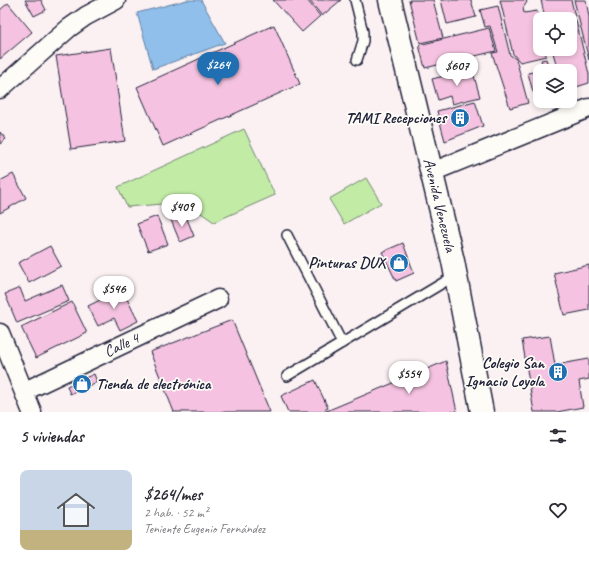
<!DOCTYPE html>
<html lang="es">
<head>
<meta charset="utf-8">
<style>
  :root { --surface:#fff; --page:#f7f7f7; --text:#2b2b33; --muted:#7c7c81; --line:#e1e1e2; --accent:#1f6fb2 }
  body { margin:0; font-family:Caveat,sans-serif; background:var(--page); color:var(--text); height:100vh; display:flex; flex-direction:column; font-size:15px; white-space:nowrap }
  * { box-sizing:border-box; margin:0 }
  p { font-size:13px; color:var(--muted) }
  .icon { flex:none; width:22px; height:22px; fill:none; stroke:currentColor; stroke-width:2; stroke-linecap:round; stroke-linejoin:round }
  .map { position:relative; height:412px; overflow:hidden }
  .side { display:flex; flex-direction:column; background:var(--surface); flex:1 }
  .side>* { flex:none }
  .fabs { position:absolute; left:533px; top:12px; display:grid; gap:8px }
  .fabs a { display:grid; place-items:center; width:44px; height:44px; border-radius:8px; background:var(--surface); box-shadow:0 2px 6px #0003; font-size:20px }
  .price { position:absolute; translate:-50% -34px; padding:0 9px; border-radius:14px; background:#fff; color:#222; font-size:13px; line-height:26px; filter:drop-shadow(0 1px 2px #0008) }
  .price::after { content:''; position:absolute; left:50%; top:24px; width:12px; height:9px; margin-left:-6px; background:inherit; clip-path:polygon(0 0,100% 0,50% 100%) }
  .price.selected { background:var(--accent); color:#fff }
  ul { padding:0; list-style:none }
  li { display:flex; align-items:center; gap:12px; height:100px; padding:0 20px }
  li+li { border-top:1px solid var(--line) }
  li span { display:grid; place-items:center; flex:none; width:112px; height:80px; border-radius:8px; color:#555 }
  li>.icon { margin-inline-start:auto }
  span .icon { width:48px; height:48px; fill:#fffc; stroke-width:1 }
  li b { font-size:17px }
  h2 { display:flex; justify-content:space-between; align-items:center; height:48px; padding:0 20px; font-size:17px }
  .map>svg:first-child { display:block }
  .green { fill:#c2eba6; stroke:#728670 }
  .water { fill:#8fbfea; stroke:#6380a4 }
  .building { fill:#f5c3e1; stroke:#22223b }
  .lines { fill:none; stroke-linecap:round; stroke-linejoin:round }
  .lane-casing { stroke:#22223b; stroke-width:12 }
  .street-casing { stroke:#22223b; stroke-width:21 }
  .secondary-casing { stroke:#22223b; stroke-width:25 }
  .lane { stroke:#fdfcf7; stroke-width:9 }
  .street { stroke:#fdfcf7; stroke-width:18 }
  .secondary { stroke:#fdfcf7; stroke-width:22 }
  .labels { text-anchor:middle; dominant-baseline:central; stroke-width:3.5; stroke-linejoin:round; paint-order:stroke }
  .poi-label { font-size:16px; font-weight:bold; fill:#22223b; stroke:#fdfcf7; text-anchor:end }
  .street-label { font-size:16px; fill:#22223b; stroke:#fdfcf7 }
</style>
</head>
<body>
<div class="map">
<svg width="589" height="412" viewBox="0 0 589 412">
  <rect width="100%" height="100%" fill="#fbf1f3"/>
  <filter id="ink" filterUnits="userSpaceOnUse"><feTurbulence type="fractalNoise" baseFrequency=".025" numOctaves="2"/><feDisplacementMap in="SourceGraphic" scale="8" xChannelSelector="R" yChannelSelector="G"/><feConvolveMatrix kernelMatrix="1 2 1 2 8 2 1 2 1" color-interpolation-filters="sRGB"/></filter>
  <g filter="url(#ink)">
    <g class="green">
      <path d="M244 129 275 195 214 222 185 202 127 207 118 187Z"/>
      <path d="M366 178 381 203 344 224 329 199Z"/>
    </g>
    <path class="water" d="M187 0H201L225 43 153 69 137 13Z"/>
    <g class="building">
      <path d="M25 0H41L46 10 34 16Z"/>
      <path d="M273 0H307L320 16 302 32Z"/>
      <path d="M309 0H341L322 16Z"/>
      <path d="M409 0H433L443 38 420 43Z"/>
      <path d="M441 0H471L476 17 447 24Z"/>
      <path d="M500 0H526L527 2 523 8 524 13 537 11 540 26V49H545L546 56 520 62 513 54Z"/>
      <path d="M541 0H571L589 74V83L570 89V71H558L552 49H570V19H545Z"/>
      <path d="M574 0H586L589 17V60Z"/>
      <path d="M8 3 32 32 0 59V10Z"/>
      <path d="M498 6 510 55 516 59 528 103 510 108 492 53 498 52 490 26 485 27 480 10Z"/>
      <path d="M274 25 300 84 163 146 137 87Z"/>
      <path d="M489 28 496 51 425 68 419 45Z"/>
      <path d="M111 48 125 141 71 149 56 56Z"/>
      <path d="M546 59 550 71H540V91L533 92 528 73 544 70 541 60Z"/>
      <path d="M472 69 480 97 452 104 450 96 438 100 432 79Z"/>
      <path d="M475 101 483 126 445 141 437 111Z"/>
      <path d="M0 132 6 139 0 144Z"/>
      <path d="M13 174 26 198 0 213V181Z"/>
      <path d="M185 214 194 236 180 242 171 220Z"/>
      <path d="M157 216 168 244 148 251 137 224Z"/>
      <path d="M403 243 414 273 396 281 382 252Z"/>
      <path d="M50 246 61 266 29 283 18 263Z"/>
      <path d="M589 265V310L564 315 554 273Z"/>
      <path d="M62 285 69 301 17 323 5 294 20 288 25 301Z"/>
      <path d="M122 289 138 321 120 330 114 318 98 326 88 306Z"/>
      <path d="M72 302 87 333 36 358 21 327Z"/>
      <path d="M232 320 270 412H174L150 352Z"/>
      <path d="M550 336 555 365 589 359V379L579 381 583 407 557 412H534L522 340Z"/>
      <path d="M446 361 457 412H324Z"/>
      <path d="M94 374 97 382 70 394 67 386Z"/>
      <path d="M315 380 328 408 320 412H288L281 396Z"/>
    </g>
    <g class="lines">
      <g class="lane-casing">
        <g id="lane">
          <path d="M355 0 363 32V41L357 60"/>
          <path d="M287 235 342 343"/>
          <path d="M287 376 456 275"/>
        </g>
      </g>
      <g class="street-casing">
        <g id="street">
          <path d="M0 89 69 28 86 16 116 0"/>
          <path d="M432 172 589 108"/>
          <path d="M0 333 32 412"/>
          <path id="s1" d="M25 391 218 299"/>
        </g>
      </g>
      <g class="secondary-casing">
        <g id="secondary">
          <path id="s2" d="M390 0 453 261 482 412"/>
        </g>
      </g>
      <use href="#lane" class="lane"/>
      <use href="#street" class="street"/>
      <use href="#secondary" class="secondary"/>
    </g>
  </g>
  <defs>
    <g id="building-disc" transform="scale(1)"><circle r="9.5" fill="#1f6fb2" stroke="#fdfcf7"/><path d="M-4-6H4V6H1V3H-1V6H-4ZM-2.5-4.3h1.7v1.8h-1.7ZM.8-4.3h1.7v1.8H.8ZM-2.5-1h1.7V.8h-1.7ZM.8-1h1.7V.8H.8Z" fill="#fff"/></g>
    <g id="shop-disc" transform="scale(1)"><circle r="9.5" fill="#1f6fb2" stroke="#fdfcf7"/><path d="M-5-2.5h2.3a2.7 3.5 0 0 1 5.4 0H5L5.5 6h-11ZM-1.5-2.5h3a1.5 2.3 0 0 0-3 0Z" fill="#fff"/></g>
  </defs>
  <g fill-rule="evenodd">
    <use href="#building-disc" x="460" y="118"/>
    <use href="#shop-disc" x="399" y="263"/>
    <use href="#building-disc" x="558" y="372"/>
    <use href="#shop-disc" x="82" y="384"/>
  </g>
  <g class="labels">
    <g class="poi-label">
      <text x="446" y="118">TAMI Recepciones</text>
      <text x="385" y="263">Pinturas DUX</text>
      <text x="544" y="363">Colegio San<tspan x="544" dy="18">Ignacio Loyola</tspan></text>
      <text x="96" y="384" text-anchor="start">Tienda de electrónica</text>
    </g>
    <g class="street-label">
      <text stroke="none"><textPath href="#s2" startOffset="211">Avenida Venezuela</textPath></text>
      <text stroke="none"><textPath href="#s1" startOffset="107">Calle 4</textPath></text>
    </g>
  </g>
</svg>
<div class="fabs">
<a><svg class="icon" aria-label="locate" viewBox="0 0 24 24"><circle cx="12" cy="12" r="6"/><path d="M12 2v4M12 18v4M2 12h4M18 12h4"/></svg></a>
<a><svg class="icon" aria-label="layers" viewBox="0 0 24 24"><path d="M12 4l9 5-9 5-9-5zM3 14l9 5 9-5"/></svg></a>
</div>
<b class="price selected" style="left:218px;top:86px">$264</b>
<b class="price" style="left:457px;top:87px">$607</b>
<b class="price" style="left:182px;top:228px">$409</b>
<b class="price" style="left:114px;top:310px">$546</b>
<b class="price" style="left:409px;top:395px">$554</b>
</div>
<section class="side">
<h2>5 viviendas<svg class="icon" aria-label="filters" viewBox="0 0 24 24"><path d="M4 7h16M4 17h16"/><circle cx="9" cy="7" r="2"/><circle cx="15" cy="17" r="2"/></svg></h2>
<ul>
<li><span style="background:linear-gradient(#c9d6e8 75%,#c2b280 0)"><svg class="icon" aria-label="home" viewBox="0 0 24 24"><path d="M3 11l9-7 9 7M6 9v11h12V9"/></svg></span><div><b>$264/mes</b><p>2 hab. · 52 m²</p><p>Teniente Eugenio Fernández</p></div><svg class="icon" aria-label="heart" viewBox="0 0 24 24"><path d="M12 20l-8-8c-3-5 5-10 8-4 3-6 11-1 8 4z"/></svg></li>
</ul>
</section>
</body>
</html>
